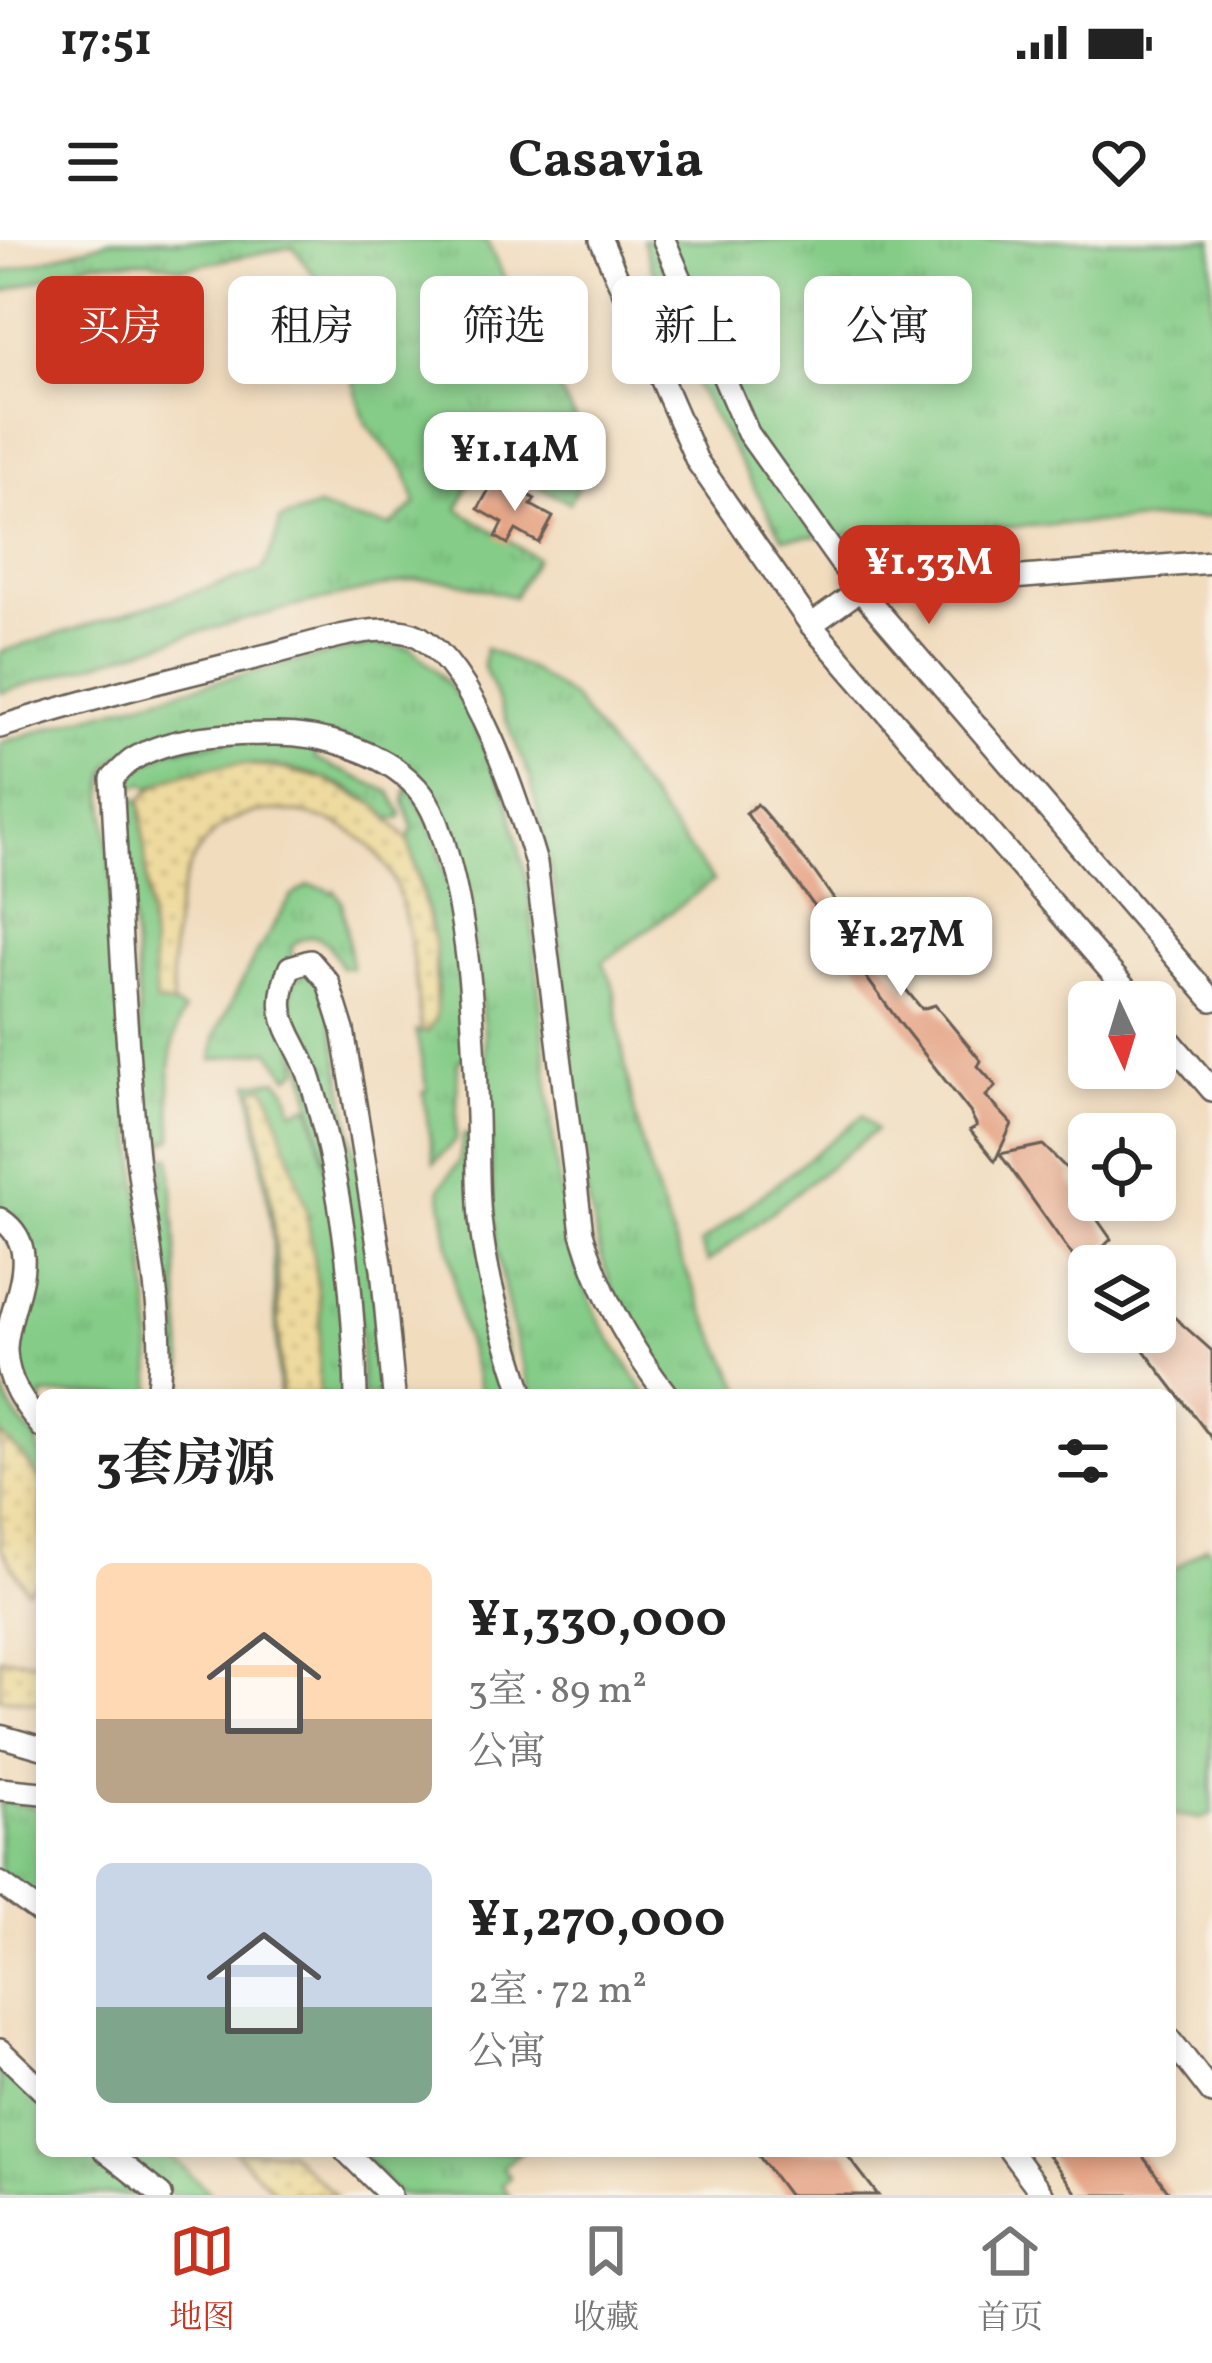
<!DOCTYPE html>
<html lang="zh">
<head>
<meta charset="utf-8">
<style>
  :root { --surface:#fff; --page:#f2f2f2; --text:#222; --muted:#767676; --line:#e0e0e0; --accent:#c8321e }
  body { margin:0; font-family:Vollkorn,"Noto Serif SC",serif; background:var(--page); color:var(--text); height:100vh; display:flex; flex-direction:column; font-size:45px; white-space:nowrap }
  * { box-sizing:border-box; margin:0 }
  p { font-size:39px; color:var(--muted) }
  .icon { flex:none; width:66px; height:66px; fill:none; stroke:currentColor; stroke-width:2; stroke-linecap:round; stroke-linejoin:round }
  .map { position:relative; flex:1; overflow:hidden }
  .panel { position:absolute; left:36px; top:1149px; width:1140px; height:768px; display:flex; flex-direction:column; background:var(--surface); border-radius:18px; box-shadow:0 6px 18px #0003 }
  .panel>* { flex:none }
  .banner { position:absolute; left:36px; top:36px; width:1140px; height:108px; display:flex; gap:24px }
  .needle { width:78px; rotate:176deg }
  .tools { position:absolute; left:1068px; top:741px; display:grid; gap:24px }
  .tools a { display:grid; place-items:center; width:108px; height:108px; border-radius:18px; background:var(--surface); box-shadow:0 6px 18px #0003; font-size:60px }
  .price { position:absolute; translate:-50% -102px; padding:0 27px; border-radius:24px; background:#fff; color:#222; font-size:39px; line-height:78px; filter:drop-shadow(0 3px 6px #0008) }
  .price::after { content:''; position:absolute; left:50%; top:72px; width:36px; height:27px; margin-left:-18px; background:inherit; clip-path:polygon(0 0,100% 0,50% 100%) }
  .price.selected { background:var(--accent); color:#fff }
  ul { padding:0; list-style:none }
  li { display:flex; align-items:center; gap:36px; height:300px; padding:0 60px }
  li span { display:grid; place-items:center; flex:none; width:336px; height:240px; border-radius:18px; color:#555 }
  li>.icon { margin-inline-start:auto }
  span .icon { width:144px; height:144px; fill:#fffc; stroke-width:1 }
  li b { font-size:51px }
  h2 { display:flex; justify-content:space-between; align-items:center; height:144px; padding:0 60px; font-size:51px }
  .pill { padding:0 42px; border-radius:18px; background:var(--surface); box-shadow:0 6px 18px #0003; font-size:42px; line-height:108px }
  .pill.selected { background:var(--accent); color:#fff }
  .status { display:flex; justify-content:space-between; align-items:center; height:84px; padding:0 60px; background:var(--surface); direction:ltr }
  .status svg { height:33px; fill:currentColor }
  header { display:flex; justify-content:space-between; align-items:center; height:156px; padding:0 60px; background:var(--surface); font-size:54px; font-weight:700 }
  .tabs { display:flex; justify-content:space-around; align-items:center; height:168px; border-top:3px solid var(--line); background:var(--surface); font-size:33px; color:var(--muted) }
  .tabs a { display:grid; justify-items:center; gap:6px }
  .tabs .selected { color:var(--accent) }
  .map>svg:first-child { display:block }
  .grass { fill:url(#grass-tufts); stroke:#507452; stroke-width:3 }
  .sand { fill:url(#sand-dots); stroke:#857b5d; stroke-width:3 }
  .building { fill:#e5a182 }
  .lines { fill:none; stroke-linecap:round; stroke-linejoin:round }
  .minor-casing { stroke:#675f55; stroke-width:26 }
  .minor { stroke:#fff; stroke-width:21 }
</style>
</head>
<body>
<div class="status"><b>17:51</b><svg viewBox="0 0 49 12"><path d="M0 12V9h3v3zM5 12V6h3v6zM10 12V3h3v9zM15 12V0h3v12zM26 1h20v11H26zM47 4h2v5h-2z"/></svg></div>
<header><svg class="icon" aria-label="menu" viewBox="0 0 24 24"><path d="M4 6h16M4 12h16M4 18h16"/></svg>Casavia<svg class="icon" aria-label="heart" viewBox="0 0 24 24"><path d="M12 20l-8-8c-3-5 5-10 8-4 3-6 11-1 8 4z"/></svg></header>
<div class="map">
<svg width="1212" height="1955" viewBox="0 0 1212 1955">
  <defs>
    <pattern id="grass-tufts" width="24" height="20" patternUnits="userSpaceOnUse" patternTransform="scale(3)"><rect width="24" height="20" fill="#84cc87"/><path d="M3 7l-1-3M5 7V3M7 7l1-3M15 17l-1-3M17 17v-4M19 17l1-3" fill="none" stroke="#71af74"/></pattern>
    <pattern id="sand-dots" width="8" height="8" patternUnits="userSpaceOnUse" patternTransform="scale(3)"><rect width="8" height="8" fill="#eeda9e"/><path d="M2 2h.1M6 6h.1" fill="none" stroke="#ccba88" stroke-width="1.8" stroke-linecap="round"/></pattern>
  </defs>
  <rect width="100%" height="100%" fill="#f7f3e8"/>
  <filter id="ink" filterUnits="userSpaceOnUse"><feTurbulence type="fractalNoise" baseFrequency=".00833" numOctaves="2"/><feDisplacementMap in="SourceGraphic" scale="24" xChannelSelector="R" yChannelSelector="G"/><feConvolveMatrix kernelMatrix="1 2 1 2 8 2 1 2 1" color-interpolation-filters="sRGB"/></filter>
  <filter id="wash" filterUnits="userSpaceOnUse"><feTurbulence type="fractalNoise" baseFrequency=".004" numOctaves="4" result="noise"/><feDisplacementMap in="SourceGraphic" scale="48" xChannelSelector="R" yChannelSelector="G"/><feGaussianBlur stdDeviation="2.7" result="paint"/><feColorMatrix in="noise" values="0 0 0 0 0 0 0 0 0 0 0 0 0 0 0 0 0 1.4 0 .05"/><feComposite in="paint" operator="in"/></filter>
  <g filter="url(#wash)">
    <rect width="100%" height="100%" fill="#f1dcbe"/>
    <g class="grass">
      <path d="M111 0H486L554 140 595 216 569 263 481 215 458 269 536 318 514 357 453 341 416 339 300 365 192 394 0 453V412L262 331 275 303 280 280 318 267 355 280 391 286 416 264 406 232 366 184 324 48 293 7 183 28 148 21 92 22 0 53V33Z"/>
      <path d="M643 0H1212V277L783 298 681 120Z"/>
      <path d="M375 404 411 408 437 431 465 465 508 561 529 649 555 917 568 991 580 1037 601 1084 647 1155H532L515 1100 496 1007 484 789 465 637 448 581 433 551 416 533 339 497 134 509C108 521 106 525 104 553L151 1086 152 1155H42V1178L14 1123 16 1086 29 1037 0 969V503C124 464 248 431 375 404Z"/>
      <path d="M485 408 530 429 573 458 713 641 602 723C619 747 615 765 620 792 625 825 631 859 639 892 663 985 701 1070 745 1155H677L633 1089 613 1052 600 1012 581 927 554 646 531 540 483 425Z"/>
      <path d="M245 499 316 508 315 519 390 552 402 574 400 578H389C346 534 263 515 204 529 185 533 167 541 150 547L143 543 132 548 123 547 122 538 171 510Z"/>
      <path d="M407 547C459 608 459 738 468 817L458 821 456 900 434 923 423 852 427 850 416 791 428 792C452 747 424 648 408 600L413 587 404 562Z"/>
      <path d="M130 555 141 561 156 762 173 765 184 771C164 811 170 856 173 899L163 903V914L151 921 146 915 137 732 122 561Z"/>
      <path d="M309 645 327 649 331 653 334 650 342 662 352 728 341 727C330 704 319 685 292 705L291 721 284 728 299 829 289 837 269 810 212 820 216 793 256 714 292 656Z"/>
      <path d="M312 731 328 760 366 975 388 1155H362L360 1079 294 781C290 758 284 737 312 731Z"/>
      <path d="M278 840 287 850 293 871 310 865 332 955 343 1081 346 1155H319L320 1067 306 967 270 855 271 958 277 1023 279 1155 272 991 250 843Z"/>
      <path d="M863 875 876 890 708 1022 700 1004Z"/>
      <path d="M471 894 513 1155H481L460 1078 440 948 459 922 464 895Z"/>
      <path d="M171 917 185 1155H168L166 1098 148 953 158 950 162 943 164 918Z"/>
      <path d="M0 1141C7 1166 19 1183 39 1201L37 1207 42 1213V1243L25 1219 0 1194Z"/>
      <path d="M1207 1306 1212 1313V1575L1200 1579 1170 1574V1332Z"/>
      <path d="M0 1562 42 1568V1666L0 1635Z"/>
      <path d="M0 1822 42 1860V1911H95L151 1955H0Z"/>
      <path d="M126 1911H165L213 1955H172L127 1919Z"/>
      <path d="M358 1911H522L502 1927 510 1937 502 1945 509 1955H399Z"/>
    </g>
    <g class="sand">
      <path d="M241 524 283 529 323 539 377 566 408 600 435 705 436 777 428 792 421 790C416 745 410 665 387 627 367 596 340 581 304 574 181 551 167 674 173 765L156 763 141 561C159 532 209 528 241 524Z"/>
      <path d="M264 846 270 855 306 967 320 1067 319 1155H281L277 1023 271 958 254 849Z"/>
      <path d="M0 1194 25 1219 42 1243V1338L27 1350 0 1307Z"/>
      <path d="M0 1418 42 1421V1463L0 1458Z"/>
      <path d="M234 1911H287L335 1955H278Z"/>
    </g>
    <g id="blocks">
      <g class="building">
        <path d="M492 244 517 257 521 251 535 259 531 265 553 277 539 303 516 290 508 304 496 297 503 283 478 269Z"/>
        <path d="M757 564 813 630 853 686 922 769 935 765 981 821 978 826 996 846 986 856 1012 884 995 921 970 890 977 886 970 872 899 782 746 573Z"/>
        <path d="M1043 905 1073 935 1069 939 1111 999 1082 1029 1000 914Z"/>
        <path d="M1155 1060 1212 1111V1199L1130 1092H1155Z"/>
        <path d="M755 1911H844L878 1955H788Z"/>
        <path d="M1045 1911H1139L1171 1955H1078Z"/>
      </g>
    </g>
  </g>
  <g filter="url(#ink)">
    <use href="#blocks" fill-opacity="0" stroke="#675f55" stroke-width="3"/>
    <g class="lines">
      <g class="minor-casing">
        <g id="minor">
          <path d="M601 0 697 221 811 385 1137 762"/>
          <path d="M664 0 748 193 860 350 1212 760"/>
          <path d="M811 385 860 350 1212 322"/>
          <path d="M0 487C87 459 178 437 267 415 303 406 347 391 384 390 395 390 411 392 420 397 477 433 517 560 536 623L582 993C600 1054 628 1105 667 1155"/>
          <path d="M1155 783 1212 850"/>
          <path d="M0 979C49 1010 5 1069 6 1111 7 1142 24 1164 42 1187"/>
          <path d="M157 1155C168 1081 145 991 137 917 125 791 119 665 112 539 118 533 125 525 132 520 171 495 230 494 275 494 322 494 384 511 417 548 433 565 441 591 447 614 471 698 474 789 477 877 478 910 477 944 480 978 486 1039 504 1097 523 1155"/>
          <path d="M356 1155C354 1048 342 944 311 841 298 796 266 781 290 727L310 721 328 742 343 790 382 1029 394 1155"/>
          <path d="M0 1496 42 1508"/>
          <path d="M0 1549 42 1553"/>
          <path d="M0 1643 42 1674"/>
          <path d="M1170 1799 1212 1853"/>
          <path d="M0 1810 42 1850"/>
          <path d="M105 1911 161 1955"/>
          <path d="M346 1911 390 1955"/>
          <path d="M1010 1911 1043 1955"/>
        </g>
      </g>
      <use href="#minor" class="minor"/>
    </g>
  </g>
</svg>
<div class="tools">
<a><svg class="needle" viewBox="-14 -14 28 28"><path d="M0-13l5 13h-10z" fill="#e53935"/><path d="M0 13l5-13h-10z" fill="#767676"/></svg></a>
<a><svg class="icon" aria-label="locate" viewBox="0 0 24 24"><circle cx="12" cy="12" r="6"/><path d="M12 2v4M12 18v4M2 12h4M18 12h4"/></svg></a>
<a><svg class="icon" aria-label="layers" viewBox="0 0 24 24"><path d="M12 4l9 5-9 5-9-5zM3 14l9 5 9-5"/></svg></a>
</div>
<b class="price" style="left:515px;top:274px">¥1.14M</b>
<b class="price selected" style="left:929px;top:387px">¥1.33M</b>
<b class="price" style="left:901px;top:759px">¥1.27M</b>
<div class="banner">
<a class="pill selected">买房</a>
<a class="pill">租房</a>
<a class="pill">筛选</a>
<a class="pill">新上</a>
<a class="pill">公寓</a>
</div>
<section class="panel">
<h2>3套房源<svg class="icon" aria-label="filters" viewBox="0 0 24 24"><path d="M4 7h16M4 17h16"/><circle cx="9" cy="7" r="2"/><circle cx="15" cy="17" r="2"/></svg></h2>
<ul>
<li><span style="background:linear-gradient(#ffd9b3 65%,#b9a48a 0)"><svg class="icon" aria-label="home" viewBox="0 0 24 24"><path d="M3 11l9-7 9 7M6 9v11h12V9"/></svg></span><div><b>¥1,330,000</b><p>3室 · 89 m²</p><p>公寓</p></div></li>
<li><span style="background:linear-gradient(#c9d6e8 60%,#7fa58c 0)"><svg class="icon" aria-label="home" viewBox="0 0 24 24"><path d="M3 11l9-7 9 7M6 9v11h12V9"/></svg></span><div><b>¥1,270,000</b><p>2室 · 72 m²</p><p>公寓</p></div></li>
</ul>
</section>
</div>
<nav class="tabs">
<a class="selected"><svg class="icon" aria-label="map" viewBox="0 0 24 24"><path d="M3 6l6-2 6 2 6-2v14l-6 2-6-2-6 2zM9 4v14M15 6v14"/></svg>地图</a>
<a><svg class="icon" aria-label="saved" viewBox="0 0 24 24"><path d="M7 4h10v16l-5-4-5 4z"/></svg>收藏</a>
<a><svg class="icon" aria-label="home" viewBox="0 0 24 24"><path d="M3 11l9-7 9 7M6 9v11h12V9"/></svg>首页</a>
</nav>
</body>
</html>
